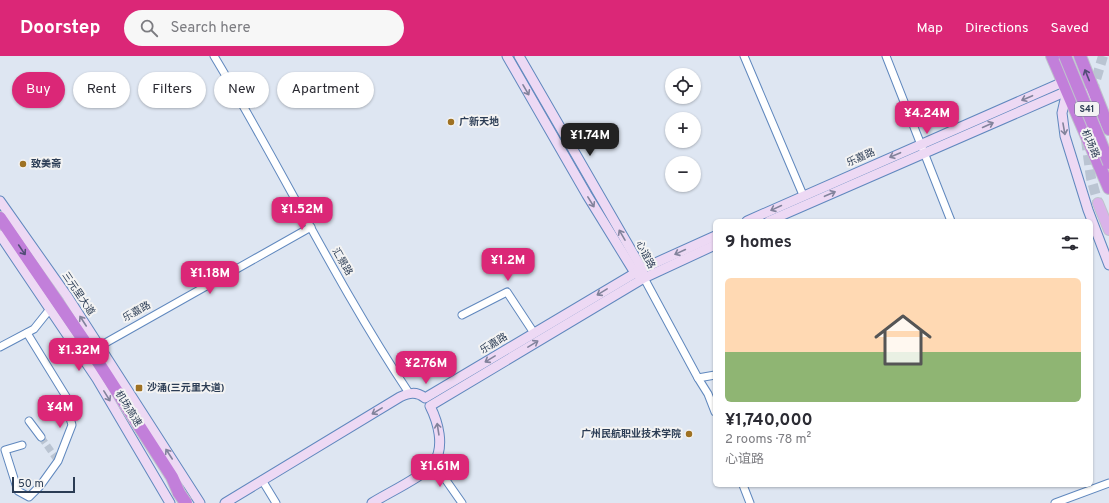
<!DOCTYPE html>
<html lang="en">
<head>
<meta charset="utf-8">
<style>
  :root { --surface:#fff; --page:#f7f7f7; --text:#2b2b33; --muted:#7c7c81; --accent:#db2777 }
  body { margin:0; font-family:Overpass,"Noto Sans SC",sans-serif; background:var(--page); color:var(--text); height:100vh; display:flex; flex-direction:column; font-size:15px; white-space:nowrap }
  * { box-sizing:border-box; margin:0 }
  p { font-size:13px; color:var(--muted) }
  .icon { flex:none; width:22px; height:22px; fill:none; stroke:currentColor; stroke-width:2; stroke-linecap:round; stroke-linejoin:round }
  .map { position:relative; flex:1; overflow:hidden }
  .details { position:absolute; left:713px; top:163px; width:380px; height:268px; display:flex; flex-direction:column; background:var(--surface); border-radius:6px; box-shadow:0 1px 3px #0004 }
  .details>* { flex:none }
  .top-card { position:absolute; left:12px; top:16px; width:380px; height:36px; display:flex; gap:8px }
  .tools { position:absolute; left:665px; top:12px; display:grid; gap:8px }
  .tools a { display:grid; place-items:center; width:36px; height:36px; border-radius:50%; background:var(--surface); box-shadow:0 1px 3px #0004; font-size:20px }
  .scale { position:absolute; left:12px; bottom:10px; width:63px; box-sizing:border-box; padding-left:4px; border:2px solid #2b3c54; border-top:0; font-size:11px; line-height:14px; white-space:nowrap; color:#2b3c54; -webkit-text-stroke:3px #f3f3f3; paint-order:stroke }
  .price { position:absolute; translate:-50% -34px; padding:0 9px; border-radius:8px; background:var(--accent); color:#fff; font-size:13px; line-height:26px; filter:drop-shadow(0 1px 2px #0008) }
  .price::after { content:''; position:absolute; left:50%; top:24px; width:12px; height:9px; margin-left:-6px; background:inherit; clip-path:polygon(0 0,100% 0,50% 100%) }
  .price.on { background:#222; color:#fff }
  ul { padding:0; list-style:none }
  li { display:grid; align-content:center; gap:8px; height:212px; padding:0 12px }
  li span { display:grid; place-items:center; height:124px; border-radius:6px; color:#555 }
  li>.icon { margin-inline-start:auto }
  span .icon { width:72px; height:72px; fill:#fffc; stroke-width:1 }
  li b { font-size:17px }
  h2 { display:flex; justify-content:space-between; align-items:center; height:48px; padding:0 12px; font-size:17px }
  .pill { padding:0 14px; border-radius:18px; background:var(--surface); box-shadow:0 1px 3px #0004; font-size:14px; line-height:36px }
  .pill.on { background:var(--accent); color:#fff }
  header { display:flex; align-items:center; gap:24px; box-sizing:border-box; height:56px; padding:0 20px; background:var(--accent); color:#fff }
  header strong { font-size:19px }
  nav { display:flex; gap:22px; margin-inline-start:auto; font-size:14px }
  .search { width:280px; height:36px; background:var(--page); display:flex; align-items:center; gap:10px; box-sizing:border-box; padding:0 14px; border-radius:22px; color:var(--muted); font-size:15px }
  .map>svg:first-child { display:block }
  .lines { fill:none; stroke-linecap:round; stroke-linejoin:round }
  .street-tunnel { stroke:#bac4d2; stroke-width:7; stroke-dasharray:7 3.5; stroke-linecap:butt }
  .primary-tunnel { stroke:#bac4d2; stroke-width:10; stroke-dasharray:10 5; stroke-linecap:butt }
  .street-casing { stroke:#6088be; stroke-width:9 }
  .secondary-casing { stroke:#6088be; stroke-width:11 }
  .primary-casing { stroke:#bfc4cc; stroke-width:12 }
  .highway-casing { stroke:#bfc4cc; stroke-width:14 }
  .street { stroke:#fff; stroke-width:7 }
  .secondary { stroke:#edd9f4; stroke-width:9 }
  .primary { stroke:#dab2e9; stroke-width:10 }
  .highway { stroke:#c27fda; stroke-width:12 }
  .highway-bridge-casing { stroke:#bfc4cc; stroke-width:14; stroke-linecap:butt }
  .highway-bridge { stroke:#c27fda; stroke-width:12 }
  .oneway { stroke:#514d76 }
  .oneway2 { stroke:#82839c }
  .poi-dot { fill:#9e7122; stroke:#f3f3f3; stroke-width:1.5 }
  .labels { text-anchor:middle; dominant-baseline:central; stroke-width:4; stroke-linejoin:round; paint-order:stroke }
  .shield { fill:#f3f3f3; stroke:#677384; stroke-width:1 }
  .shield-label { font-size:9px; font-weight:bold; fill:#2b3c54 }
  .poi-label { font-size:10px; font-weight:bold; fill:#2b3c54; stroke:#f3f3f3; text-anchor:start }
  .street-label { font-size:10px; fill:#2b3c54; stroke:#f3f3f3 }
</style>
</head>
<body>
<header>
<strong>Doorstep</strong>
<div class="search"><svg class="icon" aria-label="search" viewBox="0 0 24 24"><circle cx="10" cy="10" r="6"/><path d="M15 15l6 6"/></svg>Search here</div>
<nav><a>Map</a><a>Directions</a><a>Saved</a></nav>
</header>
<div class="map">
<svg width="1109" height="447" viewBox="0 0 1109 447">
  <rect width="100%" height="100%" fill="#dee6f2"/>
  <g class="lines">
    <path class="street-tunnel" d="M41 381 58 405"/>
    <g class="primary-tunnel">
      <path d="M1092 37 1103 0"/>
      <path d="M1086 84 1091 122 1098 147"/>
    </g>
    <g class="street-casing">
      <g id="street">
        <path d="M214 0C281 111 337 229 409 337"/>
        <path d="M744 0 803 139"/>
        <path d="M886 0 951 165"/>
        <path d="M644 222 698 322 708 338 715 356"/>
        <path d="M462 259 507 236 534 277"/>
        <path d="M100 290 311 171"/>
        <path d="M0 291 34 273 50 253"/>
        <path d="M698 322 715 319"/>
        <path d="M29 365 41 381"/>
        <path d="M22 389 5 394 18 435 29 441 40 430 58 405 72 369 70 362 71 352 67 342 27 277"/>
        <path d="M434 407 462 447"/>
        <path d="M262 424 276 447"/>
        <path d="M743 429 750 447"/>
        <path d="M1055 447 1109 427"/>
      </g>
    </g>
    <g class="secondary-casing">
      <g id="secondary">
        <path d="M507 0 587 139 635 217 641 220"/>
        <path d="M519 0 642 213 643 218"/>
        <path d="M1067 35 1062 57 1065 80 1088 154 1109 209"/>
        <path d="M0 145 67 240 200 447"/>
        <path d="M747 165 1063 26C1078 29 1089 39 1098 52"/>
        <path d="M769 165 1067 35"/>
        <path d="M0 179 97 323 170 447"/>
        <path d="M225 447 400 341C409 337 416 335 425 342L642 213 715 180"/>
        <path d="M372 447C386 438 426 419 434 407 445 390 438 366 430 350L644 222 715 189"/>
      </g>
    </g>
    <g class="primary-casing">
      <path id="primary" d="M1098 147 1109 174"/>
    </g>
    <g class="highway-casing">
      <g id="highway">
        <path d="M1052 0 1109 132"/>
        <path d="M1080 0 1109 73"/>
        <path d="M0 162 89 292 172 421 179 437"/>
      </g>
    </g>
    <use href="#street" class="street"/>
    <use href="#secondary" class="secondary"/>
    <use href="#primary" class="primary"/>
    <use href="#highway" class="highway"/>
    <g class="highway-bridge-casing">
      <g id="highway-bridge">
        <path d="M1065 0 1109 107"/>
        <path d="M179 437 186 447"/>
      </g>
    </g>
    <use href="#highway-bridge" class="highway-bridge"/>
  </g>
  <defs><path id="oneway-shaft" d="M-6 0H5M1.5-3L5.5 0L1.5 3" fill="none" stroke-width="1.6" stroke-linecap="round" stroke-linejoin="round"/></defs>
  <g class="oneway">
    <use href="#oneway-shaft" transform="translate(1087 19) rotate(-112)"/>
    <use href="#oneway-shaft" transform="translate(22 194) rotate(56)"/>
  </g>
  <g class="oneway2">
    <use href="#oneway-shaft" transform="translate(526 34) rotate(60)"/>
    <use href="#oneway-shaft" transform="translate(1027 42) rotate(157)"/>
    <use href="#oneway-shaft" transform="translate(988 69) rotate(-24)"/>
    <use href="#oneway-shaft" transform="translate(1064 73) rotate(80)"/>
    <use href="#oneway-shaft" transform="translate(895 99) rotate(157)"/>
    <use href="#oneway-shaft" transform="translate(830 138) rotate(-23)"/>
    <use href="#oneway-shaft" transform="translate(591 146) rotate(58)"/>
    <use href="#oneway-shaft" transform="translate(776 152) rotate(155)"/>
    <use href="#oneway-shaft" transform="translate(622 179) rotate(-120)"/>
    <use href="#oneway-shaft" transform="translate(680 196) rotate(155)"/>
    <use href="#oneway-shaft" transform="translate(602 236) rotate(149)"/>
    <use href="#oneway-shaft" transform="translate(83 265) rotate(-123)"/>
    <use href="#oneway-shaft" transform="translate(533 288) rotate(-31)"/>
    <use href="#oneway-shaft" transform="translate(490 303) rotate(149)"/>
    <use href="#oneway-shaft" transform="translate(107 340) rotate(58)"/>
    <use href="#oneway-shaft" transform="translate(377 355) rotate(149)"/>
    <use href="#oneway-shaft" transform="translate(438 373) rotate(-99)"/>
    <use href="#oneway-shaft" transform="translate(169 398) rotate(-123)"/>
  </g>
  <g class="poi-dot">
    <circle cx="451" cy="66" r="4"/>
    <circle cx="23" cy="108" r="4"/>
    <rect x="135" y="328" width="8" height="8" rx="2"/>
    <circle cx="689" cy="378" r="4"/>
  </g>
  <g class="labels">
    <rect class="shield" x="1075" y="46" width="24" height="14" rx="3"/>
    <g class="shield-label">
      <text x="1087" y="53">S41</text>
    </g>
    <g class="poi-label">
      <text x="459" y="66">广新天地</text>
      <text x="31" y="108">致美斋</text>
      <text x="147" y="332">沙涌(三元里大道)</text>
      <text x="681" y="378" text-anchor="end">广州民航职业技术学院</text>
    </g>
    <g class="street-label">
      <text transform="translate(1090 88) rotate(67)">机场路</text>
      <text transform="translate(861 102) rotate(-23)">乐嘉路</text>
      <text transform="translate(645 199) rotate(63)">心谊路</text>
      <text transform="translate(342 206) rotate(60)">汇景路</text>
      <text transform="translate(78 238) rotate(56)">三元里大道</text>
      <text transform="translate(137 256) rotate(-29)">乐嘉路</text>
      <text transform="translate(494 288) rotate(-31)">乐嘉路</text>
      <text transform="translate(128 353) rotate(58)">机场高速</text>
    </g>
  </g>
</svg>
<div class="tools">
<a><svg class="icon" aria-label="locate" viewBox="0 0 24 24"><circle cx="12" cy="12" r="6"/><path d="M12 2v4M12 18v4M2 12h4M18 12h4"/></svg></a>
<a>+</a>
<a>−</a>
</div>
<div class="scale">50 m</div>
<b class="price" style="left:927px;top:79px">¥4.24M</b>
<b class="price on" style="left:590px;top:101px">¥1.74M</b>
<b class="price" style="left:302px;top:175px">¥1.52M</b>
<b class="price" style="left:508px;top:226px">¥1.2M</b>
<b class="price" style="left:210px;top:239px">¥1.18M</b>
<b class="price" style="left:79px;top:316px">¥1.32M</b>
<b class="price" style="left:426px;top:329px">¥2.76M</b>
<b class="price" style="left:60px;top:373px">¥4M</b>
<b class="price" style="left:440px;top:432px">¥1.61M</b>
<div class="top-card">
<a class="pill on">Buy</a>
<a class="pill">Rent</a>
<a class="pill">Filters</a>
<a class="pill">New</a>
<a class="pill">Apartment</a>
</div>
<section class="details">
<h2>9 homes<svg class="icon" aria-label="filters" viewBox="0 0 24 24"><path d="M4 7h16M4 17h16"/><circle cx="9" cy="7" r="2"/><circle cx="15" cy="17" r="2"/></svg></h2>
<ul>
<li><span style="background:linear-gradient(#ffd9b3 60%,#8fb573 0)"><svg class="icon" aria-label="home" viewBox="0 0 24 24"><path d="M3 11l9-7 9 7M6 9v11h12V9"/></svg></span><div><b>¥1,740,000</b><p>2 rooms · 78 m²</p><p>心谊路</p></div></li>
</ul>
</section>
</div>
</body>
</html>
